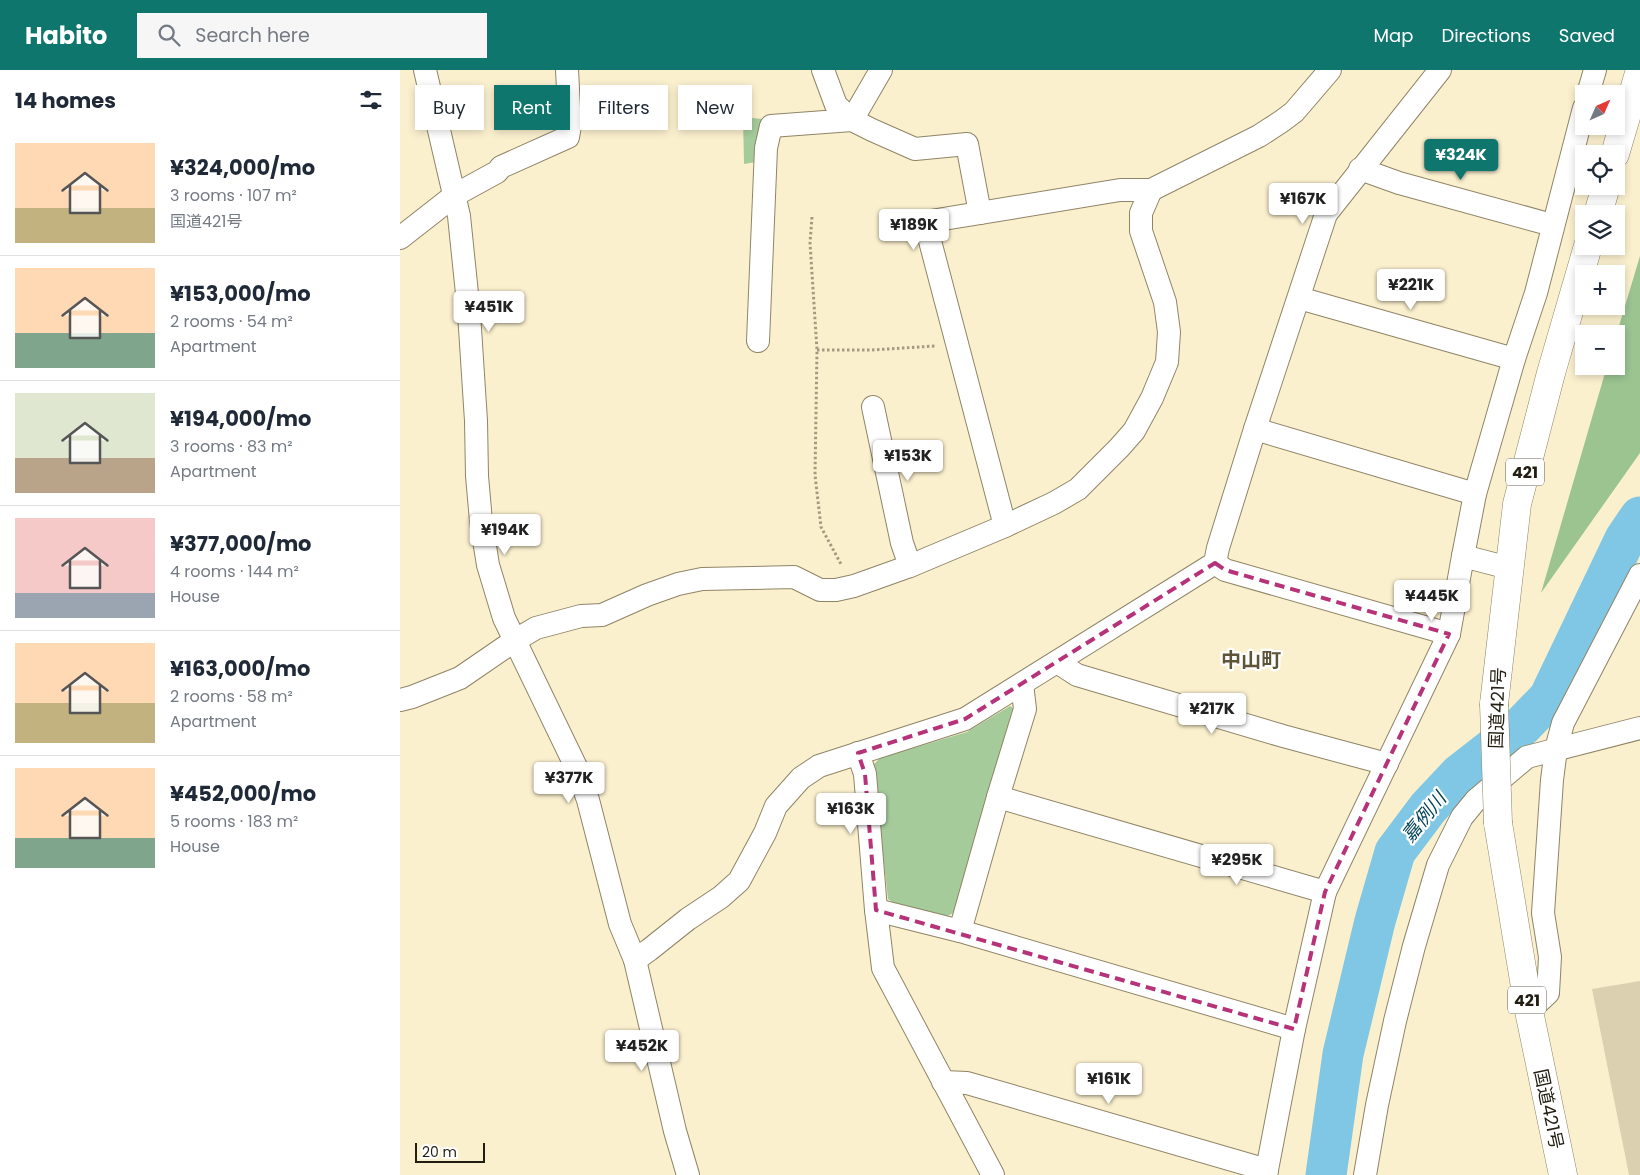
<!DOCTYPE html>
<html lang="en">
<head>
<meta charset="utf-8">
<style>
  :root { --surface:#fff; --page:#f6f6f7; --text:#1f2937; --muted:#747a83; --line:#e0e1e3; --accent:#0f766e }
  body { margin:0; font-family:Poppins,"Noto Sans JP",sans-serif; background:var(--page); color:var(--text); height:100vh; display:flex; flex-direction:column; font-size:19px; white-space:nowrap }
  * { box-sizing:border-box; margin:0 }
  p { font-size:16px; color:var(--muted) }
  .icon { flex:none; width:28px; height:28px; fill:none; stroke:currentColor; stroke-width:2; stroke-linecap:round; stroke-linejoin:round }
  .map { position:relative; flex:1; overflow:hidden }
  .details { display:flex; flex-direction:column; background:var(--surface); width:400px }
  .details>* { flex:none }
  .banner { position:absolute; left:15px; top:15px; width:475px; height:45px; display:flex; gap:10px }
  .needle { width:32px; rotate:45deg }
  .tools { position:absolute; left:1175px; top:15px; display:grid; gap:10px }
  .tools a { display:grid; place-items:center; width:50px; height:50px; border-radius:0px; background:var(--surface); box-shadow:0 2px 8px #0003; font-size:25px }
  .scale { position:absolute; left:15px; bottom:12px; width:70px; box-sizing:border-box; padding-left:5px; border:2px solid #221e11; border-top:0; font-size:14px; line-height:18px; white-space:nowrap; color:#221e11; -webkit-text-stroke:4px #fff; paint-order:stroke }
  .price { position:absolute; translate:-50% -42px; padding:0 11px; border-radius:5px; background:#fff; color:#222; font-size:16px; line-height:32px; filter:drop-shadow(0 1px 2px #0008) }
  .price::after { content:''; position:absolute; left:50%; top:30px; width:15px; height:11px; margin-left:-8px; background:inherit; clip-path:polygon(0 0,100% 0,50% 100%) }
  .price.on { background:var(--accent); color:#fff }
  ul { padding:0; list-style:none }
  li { display:flex; align-items:center; gap:15px; height:125px; padding:0 15px }
  li+li { border-top:1px solid var(--line) }
  li span { display:grid; place-items:center; flex:none; width:140px; height:100px; border-radius:0px; color:#555 }
  li>.icon { margin-inline-start:auto }
  span .icon { width:60px; height:60px; fill:#fffc; stroke-width:1 }
  li b { font-size:21px }
  h2 { display:flex; justify-content:space-between; align-items:center; height:60px; padding:0 15px; font-size:21px }
  .chip { padding:0 18px; border-radius:0px; background:var(--surface); box-shadow:0 2px 8px #0003; font-size:18px; line-height:45px }
  .chip.on { background:var(--accent); color:#fff }
  header { display:flex; align-items:center; gap:30px; box-sizing:border-box; height:70px; padding:0 25px; background:var(--accent); color:#fff }
  header strong { font-size:24px }
  nav { display:flex; gap:28px; margin-inline-start:auto; font-size:18px }
  .search { width:350px; height:45px; background:var(--page); display:flex; align-items:center; gap:12px; box-sizing:border-box; padding:0 18px; border-radius:0px; color:var(--muted); font-size:19px }
  main { display:flex; flex:1; min-height:0 }
  .map>svg:first-child { display:block }
  .green { fill:#a5cb9b }
  .forest { fill:#9bc491 }
  .lines { fill:none; stroke-linecap:round; stroke-linejoin:round }
  .river { stroke:#7fc7e4; stroke-width:41 }
  .building { fill:#dbd0b0 }
  .street-casing { stroke:#8f8466; stroke-width:24 }
  .highway-casing { stroke:#8f8466; stroke-width:29 }
  .path { stroke:#a39a81; stroke-width:3; stroke-dasharray:2.5 2.5; stroke-linecap:butt }
  .street { stroke:#fff; stroke-width:22 }
  .highway { stroke:#fff; stroke-width:28 }
  .highway-bridge-casing { stroke:#8f8466; stroke-width:29; stroke-linecap:butt }
  .highway-bridge { stroke:#fff; stroke-width:28 }
  .marked { fill:none; stroke:#b73379; stroke-width:4; stroke-dasharray:10 6; stroke-linejoin:round }
  .labels { text-anchor:middle; dominant-baseline:central; stroke-width:4.5; stroke-linejoin:round; paint-order:stroke }
  .shield { fill:#fff; stroke:#646258; stroke-width:1 }
  .shield-label { font-size:16px; font-weight:bold; fill:#221e11 }
  .street-label { font-size:18px; fill:#221e11; stroke:#fff }
  .water-label { font-size:19px; font-style:italic; fill:#024458; stroke:#fff }
  .quarter-label { font-size:20px; font-weight:bold; fill:#5e5437; stroke:#fff }
</style>
</head>
<body>
<header>
<strong>Habito</strong>
<div class="search"><svg class="icon" aria-label="search" viewBox="0 0 24 24"><circle cx="10" cy="10" r="6"/><path d="M15 15l6 6"/></svg>Search here</div>
<nav><a>Map</a><a>Directions</a><a>Saved</a></nav>
</header>
<main>
<section class="details">
<h2>14 homes<svg class="icon" aria-label="filters" viewBox="0 0 24 24"><path d="M4 7h16M4 17h16"/><circle cx="9" cy="7" r="2"/><circle cx="15" cy="17" r="2"/></svg></h2>
<ul>
<li><span style="background:linear-gradient(#ffd9b3 65%,#c2b280 0)"><svg class="icon" aria-label="home" viewBox="0 0 24 24"><path d="M3 11l9-7 9 7M6 9v11h12V9"/></svg></span><div><b>¥324,000/mo</b><p>3 rooms · 107 m²</p><p>国道421号</p></div></li>
<li><span style="background:linear-gradient(#ffd9b3 65%,#7fa58c 0)"><svg class="icon" aria-label="home" viewBox="0 0 24 24"><path d="M3 11l9-7 9 7M6 9v11h12V9"/></svg></span><div><b>¥153,000/mo</b><p>2 rooms · 54 m²</p><p>Apartment</p></div></li>
<li><span style="background:linear-gradient(#dfe7d0 65%,#b9a48a 0)"><svg class="icon" aria-label="home" viewBox="0 0 24 24"><path d="M3 11l9-7 9 7M6 9v11h12V9"/></svg></span><div><b>¥194,000/mo</b><p>3 rooms · 83 m²</p><p>Apartment</p></div></li>
<li><span style="background:linear-gradient(#f6c9c9 75%,#9aa5b1 0)"><svg class="icon" aria-label="home" viewBox="0 0 24 24"><path d="M3 11l9-7 9 7M6 9v11h12V9"/></svg></span><div><b>¥377,000/mo</b><p>4 rooms · 144 m²</p><p>House</p></div></li>
<li><span style="background:linear-gradient(#ffd9b3 60%,#c2b280 0)"><svg class="icon" aria-label="home" viewBox="0 0 24 24"><path d="M3 11l9-7 9 7M6 9v11h12V9"/></svg></span><div><b>¥163,000/mo</b><p>2 rooms · 58 m²</p><p>Apartment</p></div></li>
<li><span style="background:linear-gradient(#ffd9b3 70%,#7fa58c 0)"><svg class="icon" aria-label="home" viewBox="0 0 24 24"><path d="M3 11l9-7 9 7M6 9v11h12V9"/></svg></span><div><b>¥452,000/mo</b><p>5 rooms · 183 m²</p><p>House</p></div></li>
</ul>
</section>
<div class="map">
<svg width="1240" height="1105" viewBox="0 0 1240 1105">
  <rect width="100%" height="100%" fill="#fbf0ce"/>
  <g class="green">
    <path d="M343 47 370 50 362 91 344 94Z"/>
    <path d="M610 636 616 640 558 841 545 847 498 836 488 829 473 695 480 688 567 662Z"/>
  </g>
  <path class="forest" d="M1240 186V383L1141 523 1207 296H1216V266Z"/>
  <g class="lines">
    <path class="river" d="M926 1105 943 984 975 851 995 782 1028 738 1059 705 1123 655 1149 628 1225 469 1240 447"/>
  </g>
  <path class="building" d="M1240 911V1105H1229L1192 919Z"/>
  <g class="lines">
    <g class="street-casing">
      <g id="street">
        <path d="M25 0 59 146 69 243 76 351 77 406 81 451 88 495 104 548 177 699 188 730 220 854 235 890 275 1061 288 1105"/>
        <path d="M423 0 436 35 452 50 472 60 515 79 567 74 580 143"/>
        <path d="M1188 24 1195 0"/>
        <path d="M960 99 999 113 1152 155"/>
        <path d="M0 168 55 125 97 102 101 97 168 67 170 56 167 0"/>
        <path d="M899 228 1114 289"/>
        <path d="M358 271 366 78 371 56 452 50 481 0"/>
        <path d="M473 337 502 473 510 496"/>
        <path d="M855 359 1075 424"/>
        <path d="M605 456 525 152 720 120H751L859 66 882 51 894 42 930 0"/>
        <path d="M1063 486 1075 424 1114 289 1136 223 1184 38"/>
        <path d="M815 493 825 500 1049 564"/>
        <path d="M657 592 677 605 883 666 987 694"/>
        <path d="M0 630 12 627 60 608 114 571 136 558 181 546 202 545 247 525 278 514 302 509 394 507 420 520H436L454 516 510 496 605 456 654 433 678 419 719 378 734 361 752 328 767 292 769 262 765 232 741 161V143L751 120"/>
        <path d="M458 683 465 704 476 840 483 898 593 1105"/>
        <path d="M598 727 925 822 1049 564 1063 486 1109 498"/>
        <path d="M476 840 560 861 894 959"/>
        <path d="M560 861 598 727 625 639 622 614"/>
        <path d="M235 890 249 880 288 849 321 827 339 811 365 763 376 736 401 708 419 696 565 649 815 493 818 478 855 359 926 144 1040 0"/>
        <path d="M1129 941 1148 923 1150 887 1143 843 1152 710 1156 679 1163 653 1240 505"/>
        <path d="M543 1012 567 1013 867 1100"/>
        <path d="M866 1105 894 959 925 822"/>
        <path d="M965 1105 977 1035 995 951 1014 876 1038 795 1062 747 1076 730 1127 687 1240 658"/>
      </g>
    </g>
    <g class="highway-casing">
      <g id="highway">
        <path d="M1215 84 1240 0"/>
        <path d="M1198 144 1206 116"/>
        <path d="M1094 634 1117 434 1151 303 1188 176"/>
        <path d="M1098 753 1129 941 1163 1105"/>
      </g>
    </g>
    <g class="path">
      <path d="M412 147 410 173 417 280 415 405 421 457 442 496"/>
      <path d="M417 280H472L535 276"/>
    </g>
    <use href="#street" class="street"/>
    <use href="#highway" class="highway"/>
    <g class="highway-bridge-casing">
      <path id="highway-bridge" d="M1094 634 1098 753"/>
    </g>
    <use href="#highway-bridge" class="highway-bridge"/>
  </g>
  <path class="marked" d="M815 493 825 500 1049 564 925 822 894 959 476 840 465 704 458 683 565 649Z"/>
  <g class="labels">
    <g class="shield">
      <rect x="1106" y="388.5" width="38" height="27" rx="4"/>
      <rect x="1108" y="916.5" width="38" height="27" rx="4"/>
    </g>
    <g class="shield-label">
      <text x="1125" y="402">421</text>
      <text x="1127" y="930">421</text>
    </g>
    <g class="street-label">
      <text transform="translate(1097 638) rotate(-88)">国道421号</text>
      <text transform="translate(1149 1039) rotate(78)">国道421号</text>
    </g>
    <g class="water-label">
      <text transform="translate(1024 747) rotate(-51)">嘉例川</text>
    </g>
    <g class="quarter-label">
      <text x="851" y="590">中山町</text>
    </g>
  </g>
</svg>
<div class="tools">
<a><svg class="needle" viewBox="-14 -14 28 28"><path d="M0-13l5 13h-10z" fill="#e53935"/><path d="M0 13l5-13h-10z" fill="#747a83"/></svg></a>
<a><svg class="icon" aria-label="locate" viewBox="0 0 24 24"><circle cx="12" cy="12" r="6"/><path d="M12 2v4M12 18v4M2 12h4M18 12h4"/></svg></a>
<a><svg class="icon" aria-label="layers" viewBox="0 0 24 24"><path d="M12 4l9 5-9 5-9-5zM3 14l9 5 9-5"/></svg></a>
<a>+</a>
<a>−</a>
</div>
<div class="scale">20 m</div>
<b class="price on" style="left:1061px;top:111px">¥324K</b>
<b class="price" style="left:903px;top:155px">¥167K</b>
<b class="price" style="left:514px;top:181px">¥189K</b>
<b class="price" style="left:1011px;top:241px">¥221K</b>
<b class="price" style="left:89px;top:263px">¥451K</b>
<b class="price" style="left:508px;top:412px">¥153K</b>
<b class="price" style="left:105px;top:486px">¥194K</b>
<b class="price" style="left:1032px;top:552px">¥445K</b>
<b class="price" style="left:812px;top:665px">¥217K</b>
<b class="price" style="left:169px;top:734px">¥377K</b>
<b class="price" style="left:451px;top:765px">¥163K</b>
<b class="price" style="left:837px;top:816px">¥295K</b>
<b class="price" style="left:242px;top:1002px">¥452K</b>
<b class="price" style="left:709px;top:1035px">¥161K</b>
<div class="banner">
<a class="chip">Buy</a>
<a class="chip on">Rent</a>
<a class="chip">Filters</a>
<a class="chip">New</a>
</div>
</div>
</main>
</body>
</html>
